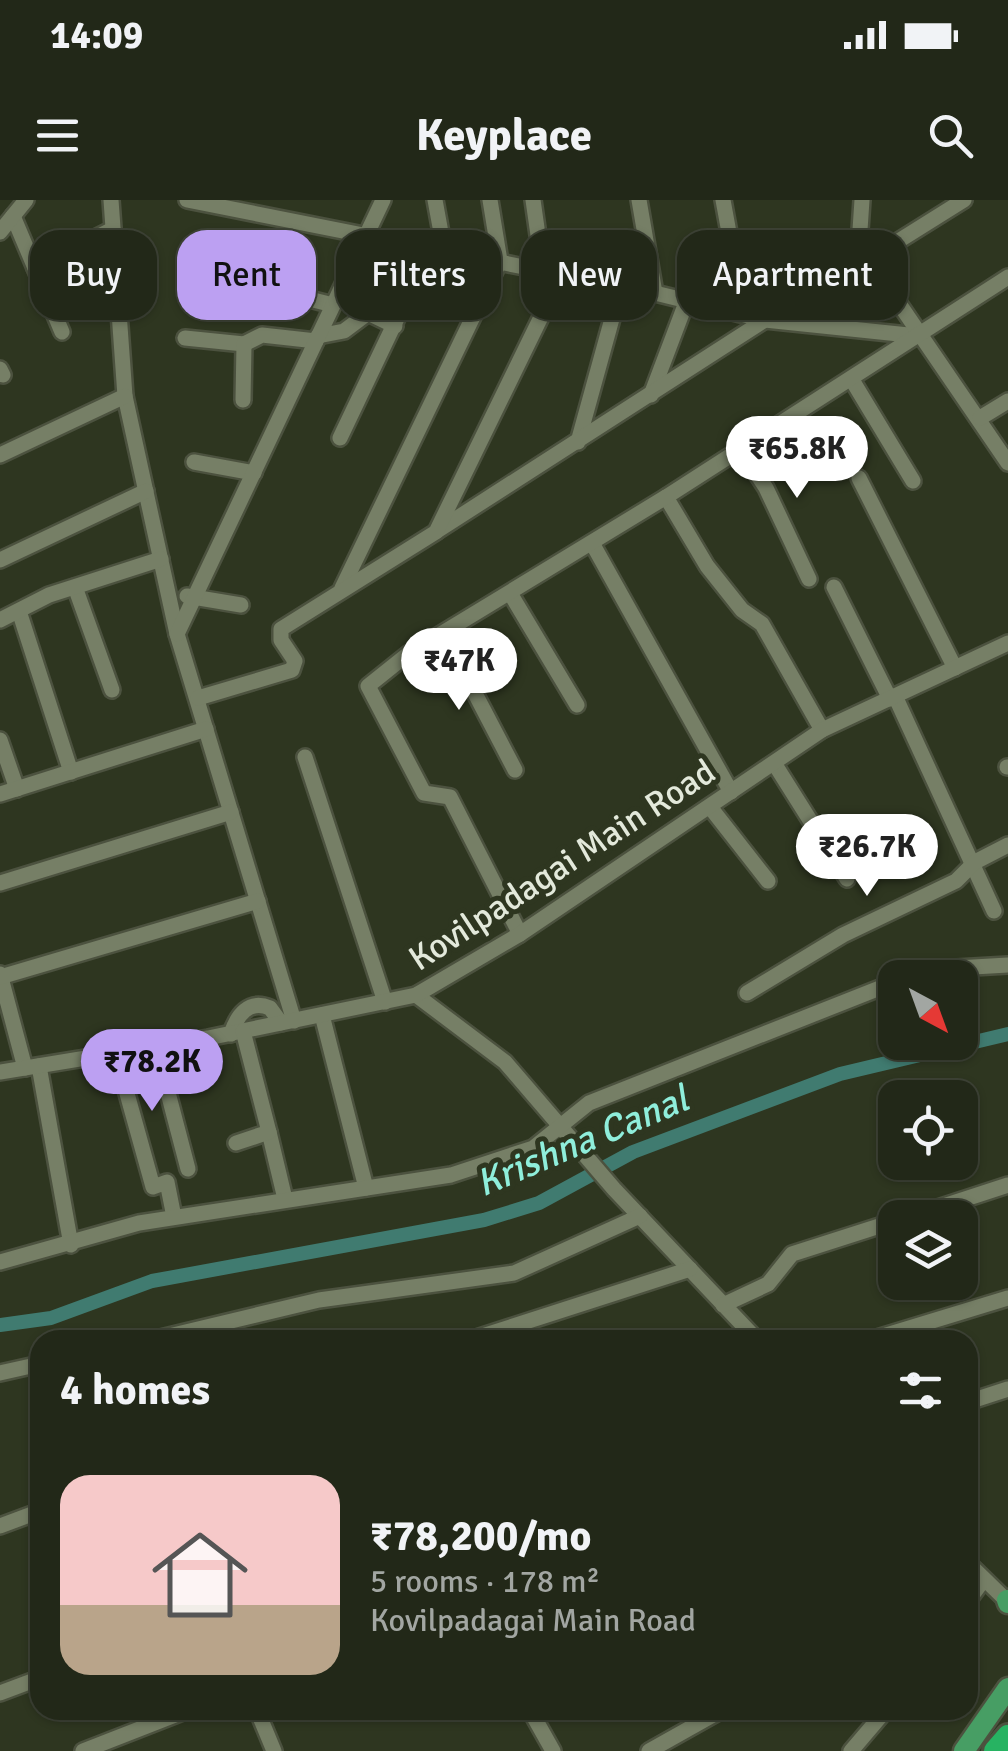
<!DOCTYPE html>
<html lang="en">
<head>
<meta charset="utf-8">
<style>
  :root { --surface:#222818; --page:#2e3425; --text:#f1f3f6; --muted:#a2a6a2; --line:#3f4437; --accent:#bca0f2 }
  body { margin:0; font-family:Signika,sans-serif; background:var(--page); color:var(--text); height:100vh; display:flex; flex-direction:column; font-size:38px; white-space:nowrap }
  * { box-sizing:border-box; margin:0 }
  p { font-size:32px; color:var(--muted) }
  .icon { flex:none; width:55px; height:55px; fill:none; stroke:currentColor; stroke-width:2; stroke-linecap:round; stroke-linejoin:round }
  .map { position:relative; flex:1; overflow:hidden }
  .drawer { position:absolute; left:30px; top:1130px; width:948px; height:390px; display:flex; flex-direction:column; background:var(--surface); border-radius:30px; box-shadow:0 2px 8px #0004,0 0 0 2px var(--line) }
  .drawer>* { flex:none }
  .banner { position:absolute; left:30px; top:30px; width:950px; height:90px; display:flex; gap:20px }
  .needle { width:65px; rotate:139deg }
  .fabs { position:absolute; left:878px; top:760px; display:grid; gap:20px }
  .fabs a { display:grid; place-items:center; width:100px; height:100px; border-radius:20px; background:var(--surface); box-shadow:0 2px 8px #0004,0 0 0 2px var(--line); font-size:50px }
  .price { position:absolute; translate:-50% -85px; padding:0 22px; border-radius:35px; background:#fff; color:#222; font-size:32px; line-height:65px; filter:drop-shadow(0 2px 5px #0008) }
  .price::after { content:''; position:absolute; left:50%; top:60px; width:30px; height:22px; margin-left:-15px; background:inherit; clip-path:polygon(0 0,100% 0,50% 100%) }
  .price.active { background:var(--accent); color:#111 }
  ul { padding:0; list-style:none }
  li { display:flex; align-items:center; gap:30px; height:250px; padding:0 30px }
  li span { display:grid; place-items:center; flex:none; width:280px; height:200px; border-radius:30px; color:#555 }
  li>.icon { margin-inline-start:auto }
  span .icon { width:120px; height:120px; fill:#fffc; stroke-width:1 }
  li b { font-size:42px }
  h2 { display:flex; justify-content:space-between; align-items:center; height:120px; padding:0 30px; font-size:42px }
  .chip { padding:0 35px; border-radius:30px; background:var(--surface); box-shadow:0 2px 8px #0004,0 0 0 2px var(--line); font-size:35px; line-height:90px }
  .chip.active { background:var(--accent); color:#111 }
  .status { display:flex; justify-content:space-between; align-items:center; height:70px; padding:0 50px; background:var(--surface); direction:ltr }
  .status svg { height:28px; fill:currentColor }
  header { display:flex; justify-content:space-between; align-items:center; height:130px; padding:0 30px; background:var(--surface); font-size:45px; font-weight:700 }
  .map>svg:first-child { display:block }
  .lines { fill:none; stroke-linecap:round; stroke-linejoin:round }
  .canal { stroke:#407b70; stroke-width:14 }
  .minor-casing { stroke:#4c523f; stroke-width:20 }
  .major-casing { stroke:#4c523f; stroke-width:25 }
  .highway-casing { stroke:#4c523f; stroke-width:28 }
  .minor { stroke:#767f66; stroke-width:15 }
  .major { stroke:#479e64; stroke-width:20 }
  .highway { stroke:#27b362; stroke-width:22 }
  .labels { text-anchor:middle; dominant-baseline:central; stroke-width:10; stroke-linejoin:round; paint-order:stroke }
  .street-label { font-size:35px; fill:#e3e9db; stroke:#2e3620 }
  .water-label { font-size:38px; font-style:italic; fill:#8feedb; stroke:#2e3620 }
</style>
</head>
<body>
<div class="status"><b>14:09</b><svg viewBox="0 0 49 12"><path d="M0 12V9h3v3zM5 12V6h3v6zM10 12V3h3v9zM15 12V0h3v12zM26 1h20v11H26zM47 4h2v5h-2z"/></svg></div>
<header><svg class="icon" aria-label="menu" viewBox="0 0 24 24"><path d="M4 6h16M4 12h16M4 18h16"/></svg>Keyplace<svg class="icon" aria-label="search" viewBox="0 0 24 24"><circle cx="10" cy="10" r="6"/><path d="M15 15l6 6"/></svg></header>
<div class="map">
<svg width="1008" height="1551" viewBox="0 0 1008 1551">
  <rect width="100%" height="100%" fill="#2e3620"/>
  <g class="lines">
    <path class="canal" d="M0 1125 51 1118 152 1081 484 1020 539 1003 633 952 840 874 1008 834"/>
    <g class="minor-casing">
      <g id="minor">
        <path d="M111 0 125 196 177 434 294 821"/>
        <path d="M187 0 655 93 765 120 918 136"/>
        <path d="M435 0 444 49"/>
        <path d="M533 0 543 70"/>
        <path d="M639 0 655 93"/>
        <path d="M723 0 744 114"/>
        <path d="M862 0 859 45 1008 263"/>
        <path d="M13 16 62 132"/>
        <path d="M0 32 26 0"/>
        <path d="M868 60 964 0"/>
        <path d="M35 68 113 29"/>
        <path d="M282 92 333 105"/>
        <path d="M318 136 344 131 368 113 395 126"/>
        <path d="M185 138 244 144 262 135 316 141"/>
        <path d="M0 169 3 175"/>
        <path d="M852 180 913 281"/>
        <path d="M651 195 687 100"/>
        <path d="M243 200 244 144"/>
        <path d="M980 218 1008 201"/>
        <path d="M340 238 431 47"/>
        <path d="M578 242 621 86"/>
        <path d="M741 250 766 288 809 379"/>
        <path d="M0 255 125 196"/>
        <path d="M194 262 254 273"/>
        <path d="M859 278 955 468"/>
        <path d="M666 297 707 366 742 410 762 424 822 530"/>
        <path d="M437 331 765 120"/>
        <path d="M592 343 731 592"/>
        <path d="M0 360 146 291"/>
        <path d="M75 387 112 490"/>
        <path d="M834 387 890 499"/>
        <path d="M342 388 500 61 490 0"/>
        <path d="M510 393 577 505"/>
        <path d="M187 396 241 405"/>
        <path d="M19 411 71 572"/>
        <path d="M0 420 49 395 161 359"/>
        <path d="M177 434 383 0"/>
        <path d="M444 434 515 570"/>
        <path d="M895 496 994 711"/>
        <path d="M198 498 292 470 295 461 281 440V429L436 332 562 74"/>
        <path d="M0 540 17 589"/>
        <path d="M305 557 385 802"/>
        <path d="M774 563 847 679"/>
        <path d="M1007 567H1008"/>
        <path d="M0 594 206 529"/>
        <path d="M710 607 768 681"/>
        <path d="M0 683 231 612"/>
        <path d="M520 734 450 597 424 593 368 486 408 454 666 297 1008 77"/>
        <path d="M0 774 25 868"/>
        <path d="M0 777 258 701"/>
        <path d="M904 778 922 770 1008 765"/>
        <path d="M747 793 843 735 956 681 975 662 1008 645"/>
        <path d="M416 795 505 862 614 989 757 1140"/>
        <path d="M322 815 366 988"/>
        <path d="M231 834C237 815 249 799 270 808L281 823"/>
        <path d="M156 847 188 969"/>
        <path d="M116 854 153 987 167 982 174 1017"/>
        <path d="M39 866 71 1045"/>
        <path d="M0 872 208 838 416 795 520 734 822 530 1008 443"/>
        <path d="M269 932 285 999"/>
        <path d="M236 943 269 932 243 831"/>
        <path d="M907 1018 1008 985"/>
        <path d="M0 1062 139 1023 451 975 533 948 589 903 895 782"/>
        <path d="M723 1105 768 1084 792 1054 895 1021"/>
        <path d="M152 1140 319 1100 514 1073 640 1016"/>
        <path d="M470 1140 690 1069"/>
        <path d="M870 1140 1008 1098"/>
        <path d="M0 1173 40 1164"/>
        <path d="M968 1202 1008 1189"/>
        <path d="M0 1326 40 1311"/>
        <path d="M968 1363 1008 1402"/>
        <path d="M968 1401 984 1379"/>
        <path d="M0 1493 40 1478"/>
        <path d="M257 1510 274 1551"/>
        <path d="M530 1510 553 1551"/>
        <path d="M83 1551 188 1510"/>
        <path d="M649 1551 722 1510"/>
        <path d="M851 1551 886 1510"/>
      </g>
    </g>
    <g class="major-casing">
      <g id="major">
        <path d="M1007 1400 1008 1403"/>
        <path d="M964 1551 1008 1488"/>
      </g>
    </g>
    <g class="highway-casing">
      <path id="highway" d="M995 1551 1008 1536"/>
    </g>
    <use href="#minor" class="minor"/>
    <use href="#major" class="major"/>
    <use href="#highway" class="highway"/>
  </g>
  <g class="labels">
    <g class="street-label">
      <text transform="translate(562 665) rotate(-33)">Kovilpadagai Main Road</text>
    </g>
    <g class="water-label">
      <text transform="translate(582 941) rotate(-23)">Krishna Canal</text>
    </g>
  </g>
</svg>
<div class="fabs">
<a><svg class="needle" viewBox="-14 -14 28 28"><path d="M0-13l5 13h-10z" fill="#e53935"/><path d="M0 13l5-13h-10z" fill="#a2a6a2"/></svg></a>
<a><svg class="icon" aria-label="locate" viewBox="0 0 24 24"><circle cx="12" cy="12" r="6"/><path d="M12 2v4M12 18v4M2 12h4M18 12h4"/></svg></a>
<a><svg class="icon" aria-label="layers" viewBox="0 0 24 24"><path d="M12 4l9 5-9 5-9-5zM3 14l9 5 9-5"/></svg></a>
</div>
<b class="price" style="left:797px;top:301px">₹65.8K</b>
<b class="price" style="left:459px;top:513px">₹47K</b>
<b class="price" style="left:867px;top:699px">₹26.7K</b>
<b class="price active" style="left:152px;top:914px">₹78.2K</b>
<div class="banner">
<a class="chip">Buy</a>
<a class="chip active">Rent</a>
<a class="chip">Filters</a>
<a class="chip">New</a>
<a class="chip">Apartment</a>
</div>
<section class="drawer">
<h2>4 homes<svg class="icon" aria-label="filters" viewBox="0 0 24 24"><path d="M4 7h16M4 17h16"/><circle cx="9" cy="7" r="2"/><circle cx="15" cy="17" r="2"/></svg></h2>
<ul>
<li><span style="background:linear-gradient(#f6c9c9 65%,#b9a48a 0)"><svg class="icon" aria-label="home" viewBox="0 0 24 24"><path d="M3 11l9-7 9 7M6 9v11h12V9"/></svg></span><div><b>₹78,200/mo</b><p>5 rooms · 178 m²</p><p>Kovilpadagai Main Road</p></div></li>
</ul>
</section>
</div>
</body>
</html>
